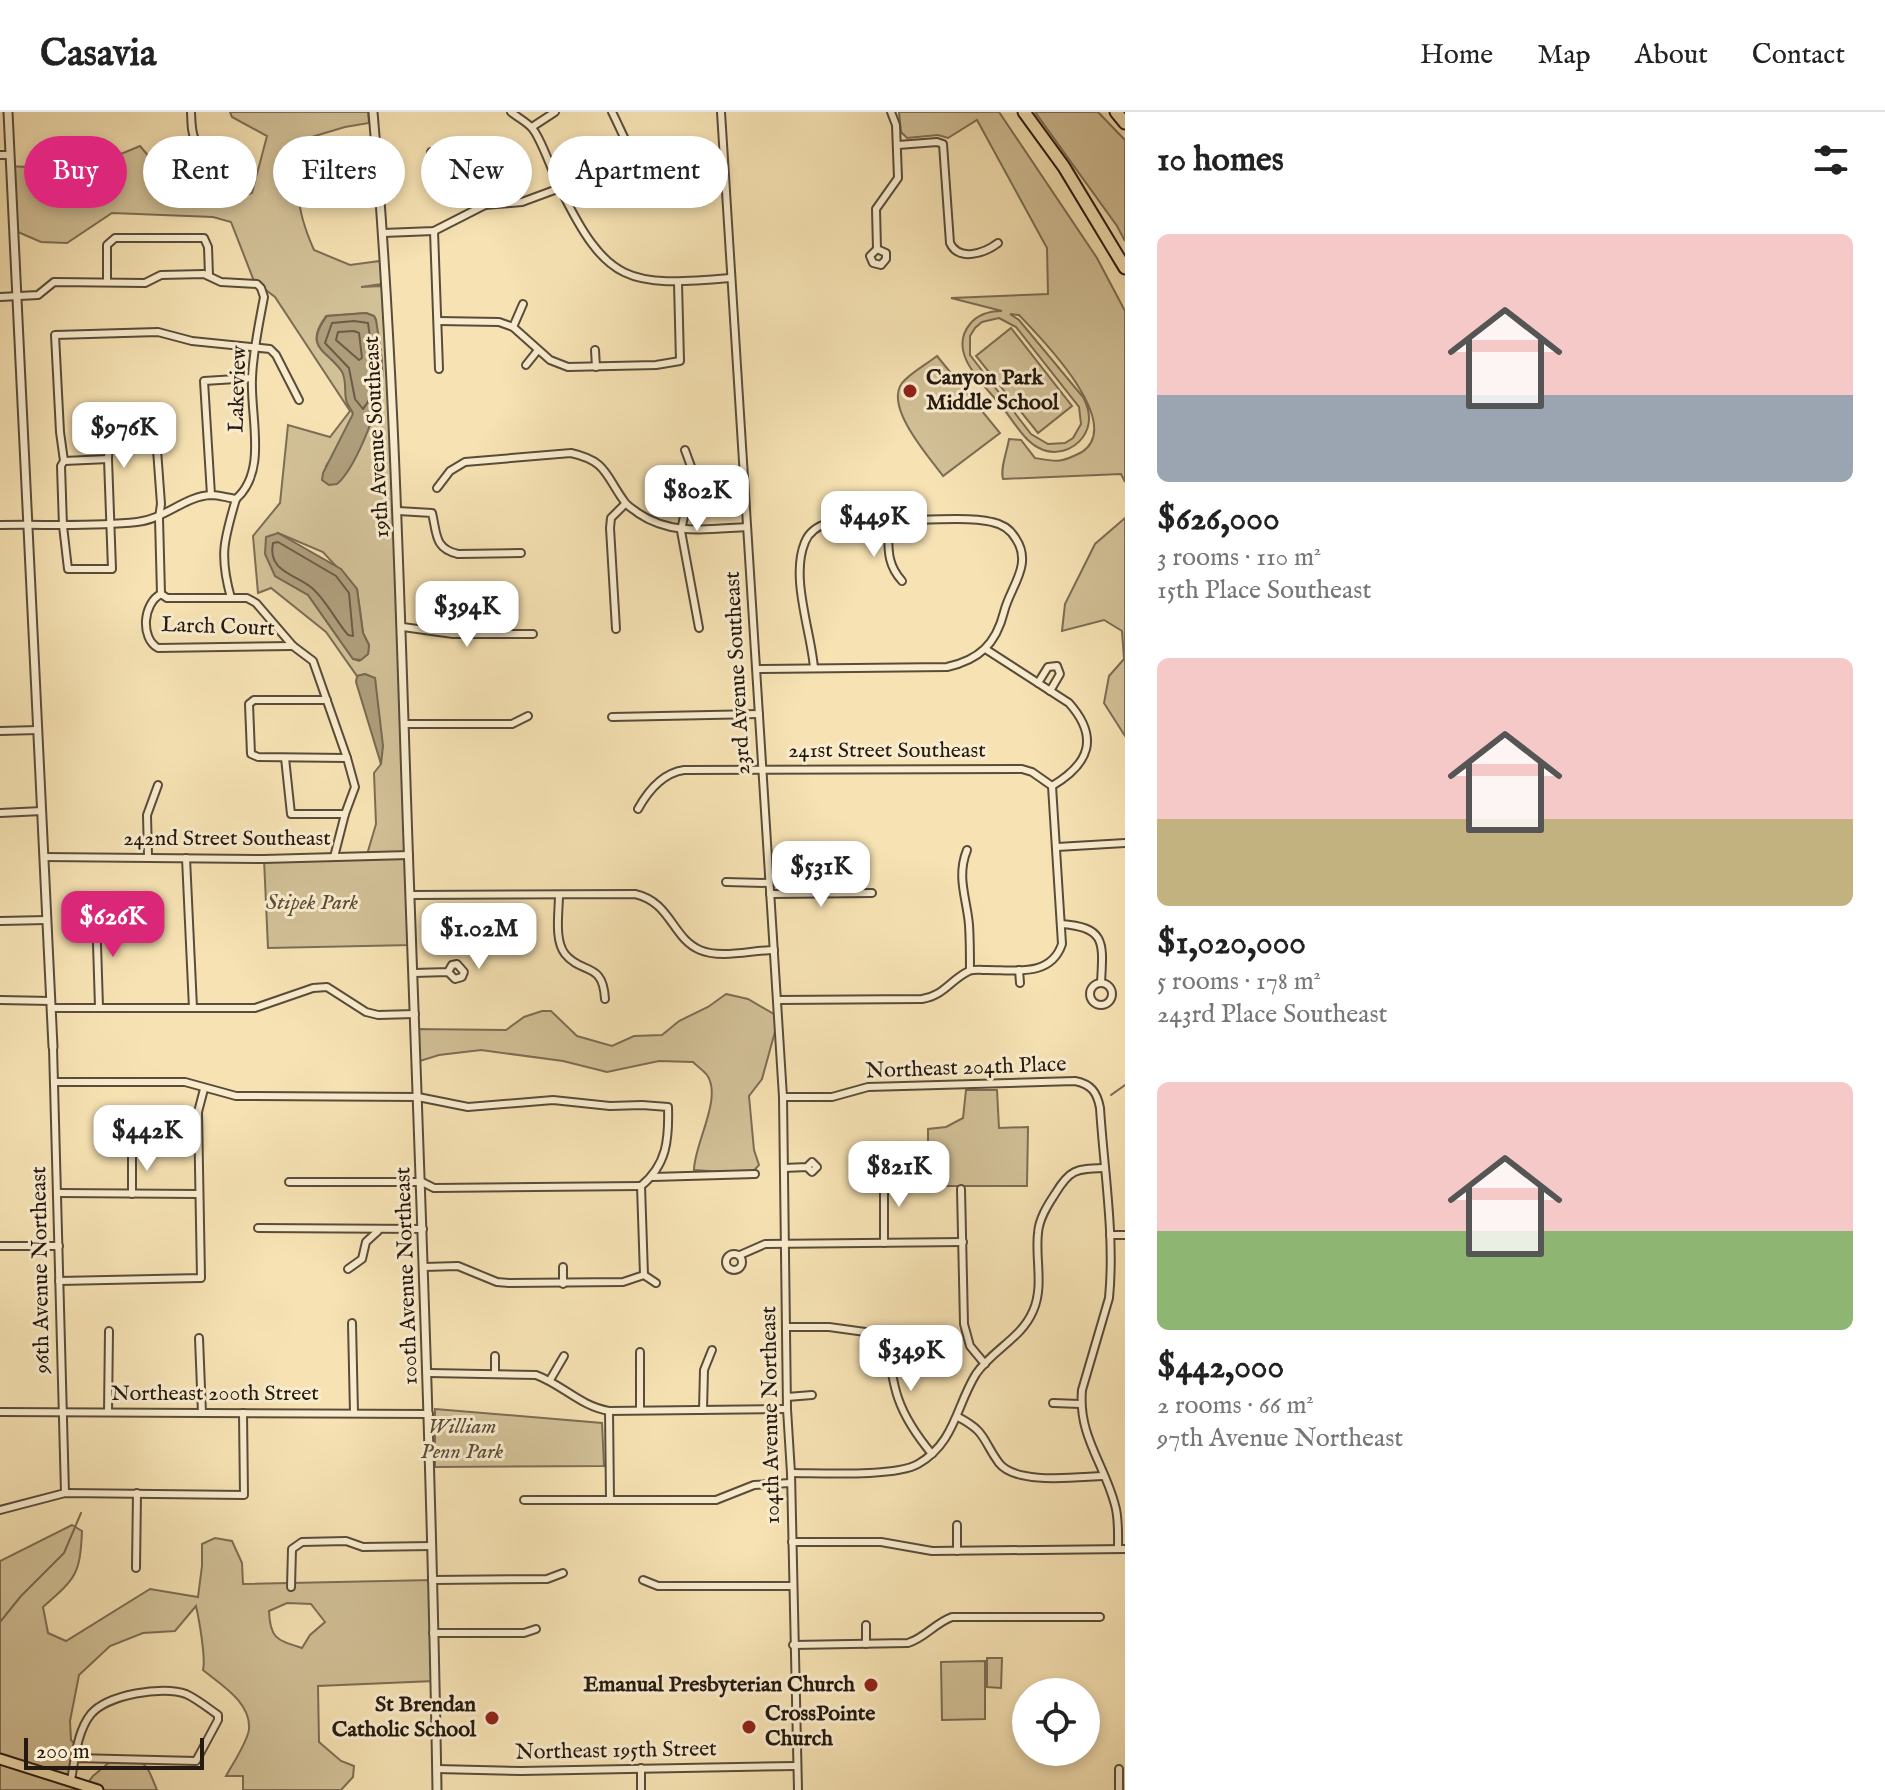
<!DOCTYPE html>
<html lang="en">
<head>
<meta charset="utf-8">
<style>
  :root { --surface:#fff; --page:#f6f6f6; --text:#222; --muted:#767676; --line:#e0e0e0; --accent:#db2777 }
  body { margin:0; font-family:"IM FELL English",serif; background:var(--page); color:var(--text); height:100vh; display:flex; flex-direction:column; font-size:30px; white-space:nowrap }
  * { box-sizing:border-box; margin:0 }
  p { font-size:26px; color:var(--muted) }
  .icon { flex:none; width:44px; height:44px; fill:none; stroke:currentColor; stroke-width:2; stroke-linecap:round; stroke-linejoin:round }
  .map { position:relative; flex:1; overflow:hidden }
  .sheet { display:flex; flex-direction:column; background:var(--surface); width:760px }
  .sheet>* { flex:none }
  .guide { position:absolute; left:24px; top:24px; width:760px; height:72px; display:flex; gap:16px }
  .fabs { position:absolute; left:1012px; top:1566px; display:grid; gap:16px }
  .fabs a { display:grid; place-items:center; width:88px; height:88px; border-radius:50%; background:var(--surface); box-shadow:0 4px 12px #0003; font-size:40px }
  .scale { position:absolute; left:24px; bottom:20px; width:180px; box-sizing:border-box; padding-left:8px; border:4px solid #251a11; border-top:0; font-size:22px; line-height:28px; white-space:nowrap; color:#251a11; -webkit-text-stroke:6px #f9ecce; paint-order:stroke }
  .price { position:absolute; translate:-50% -68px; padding:0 18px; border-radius:16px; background:#fff; color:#222; font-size:26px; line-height:52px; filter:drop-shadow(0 2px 4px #0008) }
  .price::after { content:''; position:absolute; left:50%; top:48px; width:24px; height:18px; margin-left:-12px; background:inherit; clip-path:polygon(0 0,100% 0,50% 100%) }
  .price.current { background:var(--accent); color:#fff }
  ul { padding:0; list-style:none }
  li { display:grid; align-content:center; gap:16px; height:424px; padding:0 32px }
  li span { display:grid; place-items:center; height:248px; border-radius:12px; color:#555 }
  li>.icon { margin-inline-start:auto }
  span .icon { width:144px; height:144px; fill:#fffc; stroke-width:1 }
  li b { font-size:34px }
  h2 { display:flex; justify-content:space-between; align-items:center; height:96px; padding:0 32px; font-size:34px }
  .pill { padding:0 28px; border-radius:36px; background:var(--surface); box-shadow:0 4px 12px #0003; font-size:28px; line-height:72px }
  .pill.current { background:var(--accent); color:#fff }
  header { display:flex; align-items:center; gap:48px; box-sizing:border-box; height:112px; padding:0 40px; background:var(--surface); border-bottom:2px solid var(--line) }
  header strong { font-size:38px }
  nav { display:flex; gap:44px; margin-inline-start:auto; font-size:28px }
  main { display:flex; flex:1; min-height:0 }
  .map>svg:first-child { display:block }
  .green { fill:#d2c097; stroke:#7c6d54; stroke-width:2; fill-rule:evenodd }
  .water { fill:#af9e7c; stroke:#786951; stroke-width:2 }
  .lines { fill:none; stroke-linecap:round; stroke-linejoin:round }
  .shore { stroke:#6a5c46; stroke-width:2 }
  .stream { stroke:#786951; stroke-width:2 }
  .minor-casing { stroke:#594c3a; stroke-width:10 }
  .tertiary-casing { stroke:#594c3a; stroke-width:11 }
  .primary-casing { stroke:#251a11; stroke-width:13 }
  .motorway-casing { stroke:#251a11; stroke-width:15 }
  .minor { stroke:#f9ecce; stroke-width:6 }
  .tertiary { stroke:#f9ecce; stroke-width:7 }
  .primary { stroke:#f6e2b3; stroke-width:9 }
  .motorway { stroke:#f6e2b3; stroke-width:11 }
  .poi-dot { fill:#8f2418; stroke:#f9ecce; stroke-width:3 }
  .labels { text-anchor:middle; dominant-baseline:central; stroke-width:6; stroke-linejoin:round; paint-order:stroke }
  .poi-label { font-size:22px; font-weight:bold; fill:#251a11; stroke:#f9ecce; text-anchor:start }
  .street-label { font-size:22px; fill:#251a11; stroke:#f9ecce }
  .park-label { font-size:22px; font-style:italic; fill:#594c39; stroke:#f9ecce }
</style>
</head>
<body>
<header>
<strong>Casavia</strong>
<nav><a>Home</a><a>Map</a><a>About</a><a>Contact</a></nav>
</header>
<main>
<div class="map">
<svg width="1125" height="1678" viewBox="0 0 1125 1678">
  <rect width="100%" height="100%" fill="#f6e2b3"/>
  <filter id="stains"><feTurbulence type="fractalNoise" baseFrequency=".0025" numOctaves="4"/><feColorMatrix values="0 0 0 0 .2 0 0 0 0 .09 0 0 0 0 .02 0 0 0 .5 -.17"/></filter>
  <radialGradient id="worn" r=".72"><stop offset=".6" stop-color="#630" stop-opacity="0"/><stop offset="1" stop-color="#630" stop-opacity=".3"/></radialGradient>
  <g class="green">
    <path d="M230 0H368L369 11 345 15 308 26C295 73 294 93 314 138L350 153 380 149 382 172 361 175 382 174 398 399 412 833 268 836 264 747 376 746H366L376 712 374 661 381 652 375 567 365 562 357 564 326 520 271 476 258 481 253 424 280 391 288 313 330 325 350 299 275 185 254 169 231 110 213 105 112 101 67 131 41 130 11 117 7 54 72 57 116 44 140 34 164 62 208 95 252 81 267 24 232 5ZM366 201 374 204 376 208 381 275 371 307 347 360 326 354C335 340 352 320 353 303 353 296 348 292 347 286 345 278 347 268 343 261 329 238 302 237 326 204ZM278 421 323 440 357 477 363 521 369 533 368 542 359 549 353 547 308 483 275 464Z"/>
    <path d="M899 0H999L1097 146 1125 199V370L1121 362 1003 367C1000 356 1007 340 1009 327L1021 328 1035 346C1058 350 1061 351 1082 340 1125 311 1042 227 1019 203L1010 202 1019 208 1083 285C1090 298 1092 312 1083 325 1073 339 1054 344 1039 336 1024 329 1013 308 1002 295 985 273 946 241 970 212 978 202 991 199 1002 199L951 186 1048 182 1047 136 977 8 948 26 938 23 907 26 901 20ZM999 206 1016 215 1079 295 1081 312 1073 326 1065 331 1048 332 1031 322 970 243V224L975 216 982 210Z"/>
    <path d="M1035 0H1098L1125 28V129L1117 114Z"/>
    <path d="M1011 216 1072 294 1038 321 976 244Z"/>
    <path d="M937 244 1000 321 943 364C929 345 884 295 902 271 910 261 927 252 937 244Z"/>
    <path d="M1125 406V624L1104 591 1109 564 1124 547 1122 519 1104 508 1062 519 1065 492 1095 432Z"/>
    <path d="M726 882 748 887 779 905 762 967 749 984 754 1038 759 1053 751 1062 694 1058C694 1032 723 986 707 963 703 958 697 954 693 950L659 949 607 960 563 949 481 938 439 943 417 950 416 917 506 918 524 905 542 899H551L577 924 612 934 634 924 662 923 679 909 708 895Z"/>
    <path d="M966 978H997L999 1016 1028 1015 1027 1074H928V1017L946 1015 963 1006Z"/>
    <path d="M435 1297 602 1311 604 1354 435 1355Z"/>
    <path d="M72 1413 82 1419C80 1463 76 1466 43 1495L48 1521 66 1529 150 1477 198 1485 202 1454V1432L215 1426 232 1429 242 1451 243 1472 432 1468 434 1569 318 1574 319 1630 341 1649 354 1654 353 1665 341 1678H243V1664H226C232 1653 248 1629 249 1617 251 1590 221 1573 203 1558 206 1547 199 1507 196 1494L175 1519 143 1521 110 1534 79 1563 70 1609 71 1628 78 1635 71 1668 86 1673 93 1664 112 1648C146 1649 144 1646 157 1678H0V1449ZM287 1491 311 1492 325 1510 310 1523 302 1536C277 1528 270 1527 269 1499Z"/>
    <path d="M987 1546H1002L1001 1576 987 1575Z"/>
    <path d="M985 1549V1607L942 1608 941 1550Z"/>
  </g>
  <g class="water">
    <path d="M366 201 374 204 376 208C379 229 385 255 381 276 377 300 355 357 337 372L329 373 322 368 323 361 353 302C352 298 349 295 347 291 343 281 348 268 341 258 325 237 304 235 327 204Z"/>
    <path d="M278 421 341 457 357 477 363 521 369 533 368 542 361 548 353 547 308 483 275 464 265 442 266 425Z"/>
    <path d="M365 562 375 566 383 634 381 652 356 570 357 564Z"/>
  </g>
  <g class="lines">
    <g class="shore">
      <path d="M354 209 368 211C371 237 382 276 363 297L355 287 349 256 325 231 332 211Z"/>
      <path d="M354 219 359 221 362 246 359 248 336 228 338 220Z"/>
      <path d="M278 430 336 464 349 481 353 524 348 523C336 509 326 488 312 476 296 462 267 460 273 431Z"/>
    </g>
    <g class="stream">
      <path d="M1111 983 1125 973"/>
      <path d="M0 1510 21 1484 64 1441 81 1401"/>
    </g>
    <g class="minor-casing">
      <g id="minor">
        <path d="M191 0C192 24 191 31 214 40"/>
        <path d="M511 0C517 5 525 9 531 15 540 23 553 62 560 76 607 172 628 175 730 166"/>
        <path d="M612 0C630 36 640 71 679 88"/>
        <path d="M721 0 783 985 787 1297 791 1361 798 1678"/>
        <path d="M532 15 555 0"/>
        <path d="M898 33 937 30 943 32 950 131C959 150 985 141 998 131"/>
        <path d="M431 40 475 75 485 93"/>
        <path d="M0 43H10"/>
        <path d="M321 43 322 73 328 86 337 91 381 89"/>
        <path d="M640 55 673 35"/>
        <path d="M434 119 439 257"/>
        <path d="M383 121 434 119 485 93 522 90 560 76"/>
        <path d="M877 137 886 141V147L881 153 873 151 870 144 877 137 876 97 898 66 896 13 891 0"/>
        <path d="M107 170V133L115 126H204L208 135 209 164"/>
        <path d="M0 185 38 183 54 170 145 171 161 163 204 162 221 170 257 172 261 176 264 185C259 212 253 239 252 266 250 305 268 359 236 387"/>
        <path d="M438 209 499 210 513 215 550 248 568 255 656 253 680 249 678 171"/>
        <path d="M513 215 523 192"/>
        <path d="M595 238 596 255"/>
        <path d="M526 253 538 238"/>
        <path d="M685 338 693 360 681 419 699 516"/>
        <path d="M64 349 108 347"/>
        <path d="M437 376 450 359 465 350 571 341C607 349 605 363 624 389 627 394 633 397 638 401 672 424 708 417 747 415"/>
        <path d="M211 383 204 269 252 266"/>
        <path d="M398 399 432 401C437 421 434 437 458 442L521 441"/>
        <path d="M888 409C889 434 885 450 902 469"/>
        <path d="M0 413C45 412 91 415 137 410 165 407 185 384 211 383 219 383 228 386 236 387"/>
        <path d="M161 482 159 406 161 392 154 297 110 304 108 347 112 457H68L63 414 61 354 64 349 60 320 55 223 158 220 192 229 270 237 276 243 299 288"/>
        <path d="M161 482 167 486H247L256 491 293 534 313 549 347 646 355 675 345 702 334 745"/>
        <path d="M161 482C143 491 140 526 158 536L293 534"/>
        <path d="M231 486C219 443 224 428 236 387"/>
        <path d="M403 515 453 522H533"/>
        <path d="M616 517 610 416 611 406 625 392"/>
        <path d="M987 538 1069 591C1100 626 1089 652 1052 674"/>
        <path d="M757 557 947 555C979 548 996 532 1004 500 1010 475 1033 453 1016 427 1011 418 1002 412 992 410 966 404 917 409 889 409 869 409 847 405 828 411 818 414 809 420 805 430 790 465 811 519 814 556"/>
        <path d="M1038 571 1048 555 1057 554 1060 562 1050 579"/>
        <path d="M327 588H254L249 592 251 642 258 645 347 646"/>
        <path d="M612 605 759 602"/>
        <path d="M405 612H512L528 604"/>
        <path d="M0 619 38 618"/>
        <path d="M285 646 291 702H345"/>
        <path d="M638 697C648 679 663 661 684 658L1022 657 1032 660 1052 674"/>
        <path d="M0 701 42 699"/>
        <path d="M1057 735 1125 731"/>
        <path d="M967 738C956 765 967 787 969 813 970 828 970 843 970 858"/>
        <path d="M148 744 147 703 158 673"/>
        <path d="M44 745 264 747 409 743"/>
        <path d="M186 746 193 896"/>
        <path d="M726 770 769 771"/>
        <path d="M770 782 872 781"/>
        <path d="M410 783 635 782C671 790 672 826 700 838 721 847 752 838 774 838"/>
        <path d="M559 783C559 800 554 828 565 842 582 863 603 849 605 887"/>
        <path d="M96 800 99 895"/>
        <path d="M0 809 47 808"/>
        <path d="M1061 812C1107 815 1103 832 1101 871"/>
        <path d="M1019 858 1020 871"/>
        <path d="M414 861 448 860 455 867 462 865 464 860 457 852 452 853 448 860"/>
        <circle cx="1101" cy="882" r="11"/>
        <path d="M0 888 51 889"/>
        <path d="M777 888 922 887C945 883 950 868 969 859 974 857 982 858 987 858 1016 858 1051 865 1062 832L1052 674"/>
        <path d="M52 896H255L313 876 327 875 366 900 378 903 415 902"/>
        <path d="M53 935 65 1381"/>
        <path d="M54 970H185L236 984 418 985 468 995 553 988 610 994 642 993 668 995C669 1027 667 1053 641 1074L644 1163"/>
        <path d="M783 985H832L868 975 1075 969C1091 972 1097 980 1100 996 1104 1059 1115 1124 1109 1186L1082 1278C1078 1324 1104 1351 1115 1393 1119 1407 1118 1422 1118 1437"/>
        <path d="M132 1040V1082"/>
        <path d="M784 1056 807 1055 812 1060 817 1055 812 1050 807 1055"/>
        <path d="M653 1065 755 1062"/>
        <path d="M289 1070H422L434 1076 641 1074"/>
        <path d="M961 1077 964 1212 970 1234 985 1252"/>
        <path d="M57 1081 199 1082"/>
        <path d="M258 1116 423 1117"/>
        <path d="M1110 1123H1125"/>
        <path d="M884 1131V1077L892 1065 906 1058"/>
        <path d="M0 1134H59"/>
        <circle cx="734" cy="1150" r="8"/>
        <path d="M740 1143 765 1132 963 1130"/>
        <path d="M424 1155 458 1154 497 1170 509 1171 623 1170 644 1163"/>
        <path d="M563 1155V1172"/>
        <path d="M348 1157 362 1147 366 1130 378 1119"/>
        <path d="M644 1163 656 1171"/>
        <path d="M59 1169 201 1166 198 1000 204 977"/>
        <path d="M352 1211 354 1301"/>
        <path d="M787 1215H829L887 1223C892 1276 897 1300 932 1342"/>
        <path d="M199 1226 202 1301"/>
        <path d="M429 1261 536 1263C563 1273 580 1294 609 1299L787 1297"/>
        <path d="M495 1261V1244"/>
        <path d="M550 1268 564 1244"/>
        <path d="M787 1285 812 1283"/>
        <path d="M1053 1291 1080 1292"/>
        <path d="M640 1298V1240"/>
        <path d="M703 1298 704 1258 712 1238"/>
        <path d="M609 1299 610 1387"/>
        <path d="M0 1300 429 1302"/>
        <path d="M108 1300 109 1219"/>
        <path d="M958 1305C987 1320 982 1328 999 1351 1016 1373 1076 1365 1103 1364"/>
        <path d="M791 1361C820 1361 896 1365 918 1352 955 1331 956 1294 976 1262 992 1238 1021 1227 1033 1199 1044 1175 1035 1146 1038 1121 1039 1107 1047 1094 1055 1082 1070 1057 1076 1057 1104 1056"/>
        <path d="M524 1388H716L754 1373 791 1371"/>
        <path d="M0 1398 65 1381 244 1383 243 1301"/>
        <path d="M957 1413V1439"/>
        <path d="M792 1430H881L932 1439 1125 1437"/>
        <path d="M136 1456 137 1381"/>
        <path d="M432 1468 547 1467 563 1461"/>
        <path d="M643 1468 658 1474H793"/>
        <path d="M291 1475 292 1437 302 1430 346 1429 363 1435 432 1434"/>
        <path d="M866 1513V1532"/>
        <path d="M433 1521H524L536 1517"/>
        <path d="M793 1533 908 1531C925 1526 935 1511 952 1505H1100"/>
        <path d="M641 1656V1678"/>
        <path d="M437 1657 521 1659 796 1654"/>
        <path d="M71 1668C75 1647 77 1619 91 1602 107 1583 163 1573 186 1582 197 1587 208 1596 218 1603V1608L196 1649 75 1646"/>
        <path d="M1119 1678V1657"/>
      </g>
    </g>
    <g class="tertiary-casing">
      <g id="tertiary">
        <path d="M8 0 53 935"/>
        <path d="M373 0C395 253 400 505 409 759 420 1065 432 1371 437 1678"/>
      </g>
    </g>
    <g class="primary-casing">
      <path id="primary" d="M0 1647 98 1678"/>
    </g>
    <g class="motorway-casing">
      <g id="motorway">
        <path d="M1024 0 1064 55 1125 156"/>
        <path d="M1116 0 1125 11"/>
      </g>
    </g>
    <use href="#minor" class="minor"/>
    <use href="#tertiary" class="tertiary"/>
    <use href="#primary" class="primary"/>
    <use href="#motorway" class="motorway"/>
  </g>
  <g class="poi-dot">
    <circle cx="910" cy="279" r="8"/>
    <circle cx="871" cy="1573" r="8"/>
    <circle cx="492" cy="1606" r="8"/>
    <circle cx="749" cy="1615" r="8"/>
  </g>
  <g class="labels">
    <g class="poi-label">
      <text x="926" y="266">Canyon Park<tspan x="926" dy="25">Middle School</tspan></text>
      <text x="855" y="1573" text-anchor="end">Emanual Presbyterian Church</text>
      <text x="476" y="1593" text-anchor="end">St Brendan<tspan x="476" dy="25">Catholic School</tspan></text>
      <text x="765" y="1602">CrossPointe<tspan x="765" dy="25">Church</tspan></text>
    </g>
    <g class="street-label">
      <text transform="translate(238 277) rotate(-88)">Lakeview</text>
      <text transform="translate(377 325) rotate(-93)">19th Avenue Southeast</text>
      <text transform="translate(218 515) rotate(2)">Larch Court</text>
      <text transform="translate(738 561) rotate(-93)">23rd Avenue Southeast</text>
      <text x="887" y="639">241st Street Southeast</text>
      <text x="227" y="727">242nd Street Southeast</text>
      <text transform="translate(966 956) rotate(-2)">Northeast 204th Place</text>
      <text transform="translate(41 1158) rotate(-91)">96th Avenue Northeast</text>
      <text transform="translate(407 1164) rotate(-92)">100th Avenue Northeast</text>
      <text x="215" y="1282">Northeast 200th Street</text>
      <text transform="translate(771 1303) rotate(-91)">104th Avenue Northeast</text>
      <text transform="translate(616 1639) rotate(-1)">Northeast 195th Street</text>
    </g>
    <g class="park-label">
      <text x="312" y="791">Stipek Park</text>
      <text x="462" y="1315">William<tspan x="462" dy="25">Penn Park</tspan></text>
    </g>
  </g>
  <rect width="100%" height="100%" filter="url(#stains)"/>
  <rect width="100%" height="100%" fill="url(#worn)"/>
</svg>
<div class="fabs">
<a><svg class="icon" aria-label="locate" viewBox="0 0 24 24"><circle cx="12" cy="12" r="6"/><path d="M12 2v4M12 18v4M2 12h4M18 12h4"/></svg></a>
</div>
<div class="scale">200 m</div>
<b class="price" style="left:124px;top:358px">$976K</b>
<b class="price" style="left:697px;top:421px">$802K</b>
<b class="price" style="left:874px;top:447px">$449K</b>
<b class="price" style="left:467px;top:537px">$394K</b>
<b class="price" style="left:821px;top:797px">$531K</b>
<b class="price current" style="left:113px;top:847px">$626K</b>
<b class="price" style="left:479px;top:859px">$1.02M</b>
<b class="price" style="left:147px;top:1061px">$442K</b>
<b class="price" style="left:899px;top:1097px">$821K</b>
<b class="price" style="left:911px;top:1281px">$349K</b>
<div class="guide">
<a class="pill current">Buy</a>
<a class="pill">Rent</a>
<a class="pill">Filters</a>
<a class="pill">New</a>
<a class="pill">Apartment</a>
</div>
</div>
<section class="sheet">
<h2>10 homes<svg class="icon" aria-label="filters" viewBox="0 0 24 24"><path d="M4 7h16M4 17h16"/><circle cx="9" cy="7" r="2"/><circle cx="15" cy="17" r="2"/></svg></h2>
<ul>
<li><span style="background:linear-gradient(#f6c9c9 65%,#9aa5b1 0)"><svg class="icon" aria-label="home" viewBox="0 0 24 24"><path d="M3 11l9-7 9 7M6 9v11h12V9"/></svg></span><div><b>$626,000</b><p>3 rooms · 110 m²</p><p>15th Place Southeast</p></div></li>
<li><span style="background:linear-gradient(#f6c9c9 65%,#c2b280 0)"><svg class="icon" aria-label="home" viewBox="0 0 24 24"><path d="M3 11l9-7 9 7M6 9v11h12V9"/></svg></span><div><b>$1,020,000</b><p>5 rooms · 178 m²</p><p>243rd Place Southeast</p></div></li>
<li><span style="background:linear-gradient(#f6c9c9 60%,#8fb573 0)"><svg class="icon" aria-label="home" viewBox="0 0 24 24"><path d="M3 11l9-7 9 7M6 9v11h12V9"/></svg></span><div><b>$442,000</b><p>2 rooms · 66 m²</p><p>97th Avenue Northeast</p></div></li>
</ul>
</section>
</main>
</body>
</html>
